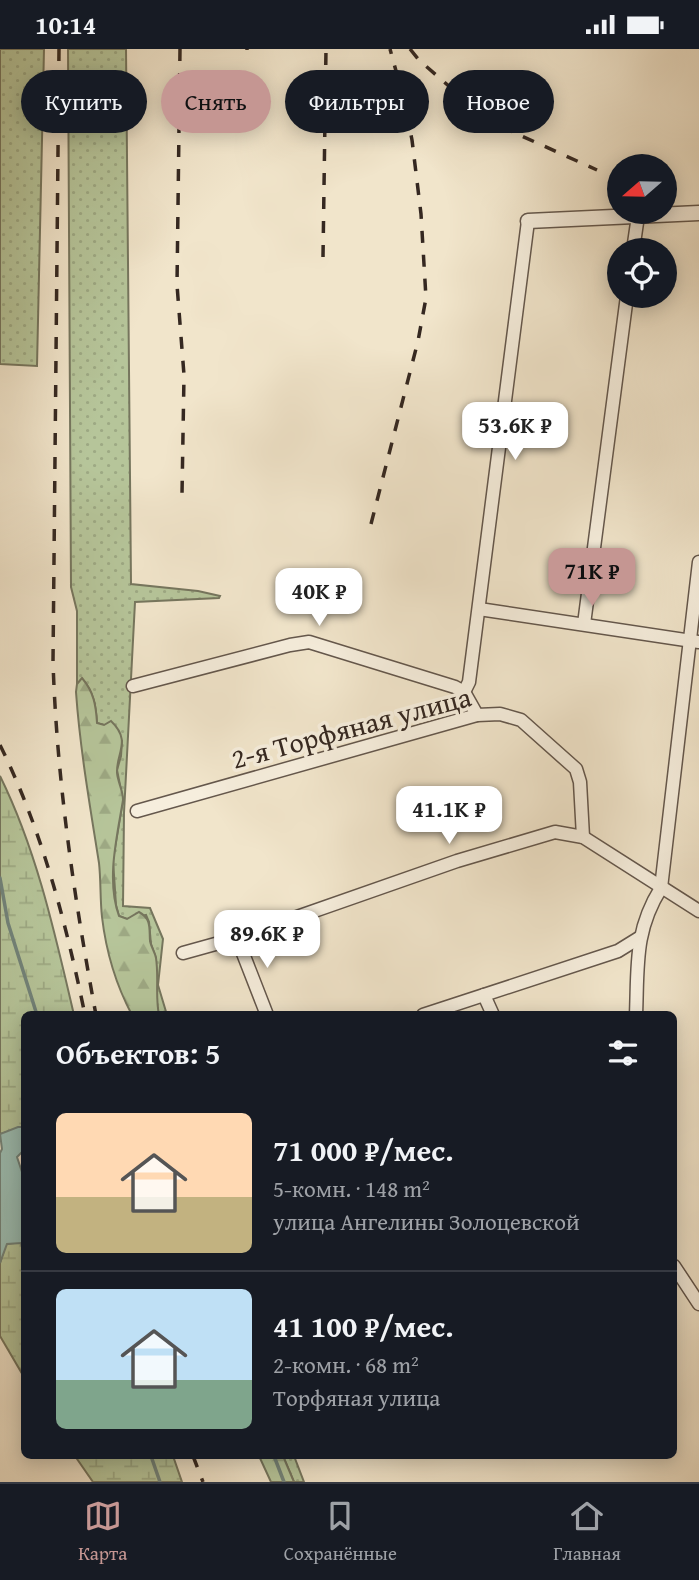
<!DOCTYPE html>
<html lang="ru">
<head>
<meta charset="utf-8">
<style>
  :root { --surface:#171b24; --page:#242831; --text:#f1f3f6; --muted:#9ea1a6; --line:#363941; --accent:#c59692 }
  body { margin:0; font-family:"Gentium Book Plus",serif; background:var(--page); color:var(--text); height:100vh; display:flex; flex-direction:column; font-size:26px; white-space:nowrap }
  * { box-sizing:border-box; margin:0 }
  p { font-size:23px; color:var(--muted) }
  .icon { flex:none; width:38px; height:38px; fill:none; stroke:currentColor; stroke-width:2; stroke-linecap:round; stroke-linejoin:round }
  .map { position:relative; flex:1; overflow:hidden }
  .details { position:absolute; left:21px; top:962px; width:656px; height:448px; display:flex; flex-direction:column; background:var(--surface); border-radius:10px; box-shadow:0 4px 18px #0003 }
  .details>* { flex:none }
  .guide { position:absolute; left:21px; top:21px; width:658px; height:63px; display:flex; gap:14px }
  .needle { width:46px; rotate:250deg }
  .fabs { position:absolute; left:607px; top:105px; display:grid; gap:14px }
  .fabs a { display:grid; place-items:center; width:70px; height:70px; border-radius:50%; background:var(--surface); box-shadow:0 4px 18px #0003; font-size:35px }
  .price { position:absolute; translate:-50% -60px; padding:0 16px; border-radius:14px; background:#fff; color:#222; font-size:23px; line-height:46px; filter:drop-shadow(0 2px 4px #0008) }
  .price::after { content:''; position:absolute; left:50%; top:42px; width:21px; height:16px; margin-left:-10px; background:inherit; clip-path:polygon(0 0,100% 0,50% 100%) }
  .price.on { background:var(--accent); color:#111 }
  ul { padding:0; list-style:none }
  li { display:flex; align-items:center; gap:21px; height:175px; padding:0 35px }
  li+li { border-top:2px solid var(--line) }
  li span { display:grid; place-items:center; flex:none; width:196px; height:140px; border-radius:10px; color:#555 }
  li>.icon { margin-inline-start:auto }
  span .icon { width:84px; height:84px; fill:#fffc; stroke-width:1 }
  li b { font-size:30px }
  h2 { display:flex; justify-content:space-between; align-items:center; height:84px; padding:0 35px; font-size:30px }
  .pill { padding:0 24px; border-radius:32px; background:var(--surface); box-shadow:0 4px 18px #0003; font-size:24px; line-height:63px }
  .pill.on { background:var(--accent); color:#111 }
  .status { display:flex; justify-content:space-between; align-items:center; height:49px; padding:0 35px; background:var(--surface); direction:ltr }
  .status svg { height:19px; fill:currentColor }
  .tabs { display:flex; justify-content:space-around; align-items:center; height:98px; border-top:2px solid var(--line); background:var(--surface); font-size:19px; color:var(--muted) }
  .tabs a { display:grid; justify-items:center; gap:4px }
  .tabs .on { color:var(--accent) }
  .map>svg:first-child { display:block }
  .grass { fill:url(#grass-dots); stroke:#76765e; stroke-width:2 }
  .forest { fill:url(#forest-firs); stroke:#76765e; stroke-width:2 }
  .wetland { fill:url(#wetland-marsh); stroke:#76765e; stroke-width:2 }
  .water { fill:#9bbfb5; stroke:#72837a; stroke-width:2 }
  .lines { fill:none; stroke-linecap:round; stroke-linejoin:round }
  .stream { stroke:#72837a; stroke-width:3.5 }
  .minor-casing { stroke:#64574c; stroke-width:15 }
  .tertiary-casing { stroke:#64574c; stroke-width:17 }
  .minor { stroke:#f6eedd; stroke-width:12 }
  .tertiary { stroke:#f6eedd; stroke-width:14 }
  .rail { stroke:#352821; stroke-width:3.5; stroke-dasharray:12 12; stroke-linecap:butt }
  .labels { text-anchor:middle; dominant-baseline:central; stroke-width:7; stroke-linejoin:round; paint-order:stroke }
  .street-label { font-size:28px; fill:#352821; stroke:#f6eedd }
</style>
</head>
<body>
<div class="status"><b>10:14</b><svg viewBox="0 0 49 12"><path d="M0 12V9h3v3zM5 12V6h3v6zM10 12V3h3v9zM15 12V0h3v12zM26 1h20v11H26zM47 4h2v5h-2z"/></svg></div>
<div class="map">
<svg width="699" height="1433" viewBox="0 0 699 1433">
  <defs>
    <pattern id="grass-dots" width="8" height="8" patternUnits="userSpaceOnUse" patternTransform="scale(1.75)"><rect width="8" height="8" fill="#b6c59a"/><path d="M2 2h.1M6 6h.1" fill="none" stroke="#9da984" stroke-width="1.8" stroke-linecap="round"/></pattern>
    <pattern id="forest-firs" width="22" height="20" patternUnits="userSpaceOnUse" patternTransform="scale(1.75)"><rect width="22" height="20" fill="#b6c59a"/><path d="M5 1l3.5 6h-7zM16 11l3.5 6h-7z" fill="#9da984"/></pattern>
    <pattern id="wetland-marsh" width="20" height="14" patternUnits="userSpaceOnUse" patternTransform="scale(1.75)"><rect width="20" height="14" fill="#b6c59a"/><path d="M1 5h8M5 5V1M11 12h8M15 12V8" fill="none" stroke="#9da984"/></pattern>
  </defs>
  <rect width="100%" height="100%" fill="#f1e5cb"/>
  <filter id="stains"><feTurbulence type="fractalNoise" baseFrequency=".00286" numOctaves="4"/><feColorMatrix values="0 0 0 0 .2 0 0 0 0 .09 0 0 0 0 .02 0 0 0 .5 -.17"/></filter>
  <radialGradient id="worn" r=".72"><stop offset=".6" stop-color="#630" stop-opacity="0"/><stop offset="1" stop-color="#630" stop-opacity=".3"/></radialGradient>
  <g class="grass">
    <path d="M0 0H44L37 317 0 315Z"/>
    <path d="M68 0H126L131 535 198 542 220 547 219 549 135 553 124 764 123 857 150 859 163 890 158 936 167 966H159L155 947 156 909 151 895 149 873 146 866 127 870 119 867 116 856 113 811 123 751 117 721 121 707 122 692 104 676 97 674C96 657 94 643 82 630L77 635V562L71 538Z"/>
    <path d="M283 1407H294L304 1433H294Z"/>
  </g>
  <g class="forest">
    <path d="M82 629C94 643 96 657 97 674L104 676 111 672C132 692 116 704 117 724 118 734 123 741 123 751 117 788 106 831 119 867L127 870 139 863C152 870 149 880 150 892 151 898 155 903 156 909 159 928 155 947 159 966H132C116 936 106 902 102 868 100 850 101 832 99 814 90 757 80 700 76 643L77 635Z"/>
    <path d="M259 1407H283L294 1433H271Z"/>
  </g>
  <g class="wetland">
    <path d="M0 727C37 802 55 885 74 966H24V1078L0 1085Z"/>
    <path d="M22 1193 24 1207V1328L0 1287V1214L6 1195Z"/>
    <path d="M75 1407H173L182 1433H93Z"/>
  </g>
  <path class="water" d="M18 1078H24V1101L17 1108 24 1129V1207L21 1194 7 1195 0 1214V1104L2 1100 0 1085Z"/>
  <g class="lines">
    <g class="stream">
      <path d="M0 829 8 874 37 966"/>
      <path d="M151 1407 160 1433"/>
      <path d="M274 1407 284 1433"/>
    </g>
    <g class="minor-casing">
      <g id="minor">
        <path d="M633 201 638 167"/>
        <path d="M479 560 699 593"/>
        <path d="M584 575 627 247"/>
        <path d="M133 637 290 596 309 593 455 638 464 643 477 666"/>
        <path d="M464 643 469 633 528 172"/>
        <path d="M137 762 477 666 500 665 521 671 576 720 580 733 583 788"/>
        <path d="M237 889 267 966"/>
        <path d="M183 904 237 889 457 812 555 783 583 788 699 862"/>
        <path d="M484 946 493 966"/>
        <path d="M423 966 618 902 639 889"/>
        <path d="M636 966C638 917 634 882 661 839L699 513"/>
        <path d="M674 1217 699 1255"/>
      </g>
    </g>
    <g class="tertiary-casing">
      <path id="tertiary" d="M528 172 699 164"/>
    </g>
    <use href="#minor" class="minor"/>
    <use href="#tertiary" class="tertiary"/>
    <g class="rail">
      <path d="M59 0 53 613C57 733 74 848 96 966"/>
      <path d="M180 0 177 236 184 326 182 445"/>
      <path d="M410 0 419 11 467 53 504 79 597 121"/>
      <path d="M247 1V0"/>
      <path d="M323 208 326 0"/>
      <path d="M371 475 418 292 426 249 421 165 412 91 404 51 390 0"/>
      <path d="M0 696C42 781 66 874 85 966"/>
      <path d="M193 1407 203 1433"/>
    </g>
  </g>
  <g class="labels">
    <g class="street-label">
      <text transform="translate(351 678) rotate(-15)">2-я Торфяная улица</text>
    </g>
  </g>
  <rect width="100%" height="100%" filter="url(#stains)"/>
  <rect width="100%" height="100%" fill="url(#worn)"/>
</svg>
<div class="fabs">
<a><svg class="needle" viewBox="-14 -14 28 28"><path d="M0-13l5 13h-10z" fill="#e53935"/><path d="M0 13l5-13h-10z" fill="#9ea1a6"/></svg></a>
<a><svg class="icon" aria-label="locate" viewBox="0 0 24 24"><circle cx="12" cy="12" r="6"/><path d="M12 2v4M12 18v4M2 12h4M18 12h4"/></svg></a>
</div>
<b class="price" style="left:515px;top:413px">53.6K ₽</b>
<b class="price on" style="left:592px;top:559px">71K ₽</b>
<b class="price" style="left:319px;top:579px">40K ₽</b>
<b class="price" style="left:449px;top:797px">41.1K ₽</b>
<b class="price" style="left:267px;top:921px">89.6K ₽</b>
<div class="guide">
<a class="pill">Купить</a>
<a class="pill on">Снять</a>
<a class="pill">Фильтры</a>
<a class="pill">Новое</a>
</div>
<section class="details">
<h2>Объектов: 5<svg class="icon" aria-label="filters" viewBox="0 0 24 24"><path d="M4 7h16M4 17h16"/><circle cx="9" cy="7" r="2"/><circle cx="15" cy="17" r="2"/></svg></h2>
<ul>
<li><span style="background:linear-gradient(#ffd9b3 60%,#c2b280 0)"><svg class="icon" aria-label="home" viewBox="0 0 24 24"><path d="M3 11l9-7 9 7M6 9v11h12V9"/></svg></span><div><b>71 000 ₽/мес.</b><p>5-комн. · 148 m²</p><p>улица Ангелины Золоцевской</p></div></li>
<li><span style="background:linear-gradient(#bfe0f5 65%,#7fa58c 0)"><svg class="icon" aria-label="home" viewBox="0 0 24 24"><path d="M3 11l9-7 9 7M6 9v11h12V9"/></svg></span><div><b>41 100 ₽/мес.</b><p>2-комн. · 68 m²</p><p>Торфяная улица</p></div></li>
</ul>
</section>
</div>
<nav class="tabs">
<a class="on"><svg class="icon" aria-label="map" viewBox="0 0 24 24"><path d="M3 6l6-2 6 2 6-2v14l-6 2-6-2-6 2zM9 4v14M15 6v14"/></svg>Карта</a>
<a><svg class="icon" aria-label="saved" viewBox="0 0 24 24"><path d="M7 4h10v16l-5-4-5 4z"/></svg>Сохранённые</a>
<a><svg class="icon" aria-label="home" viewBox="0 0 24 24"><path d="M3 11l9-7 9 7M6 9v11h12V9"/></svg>Главная</a>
</nav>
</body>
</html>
